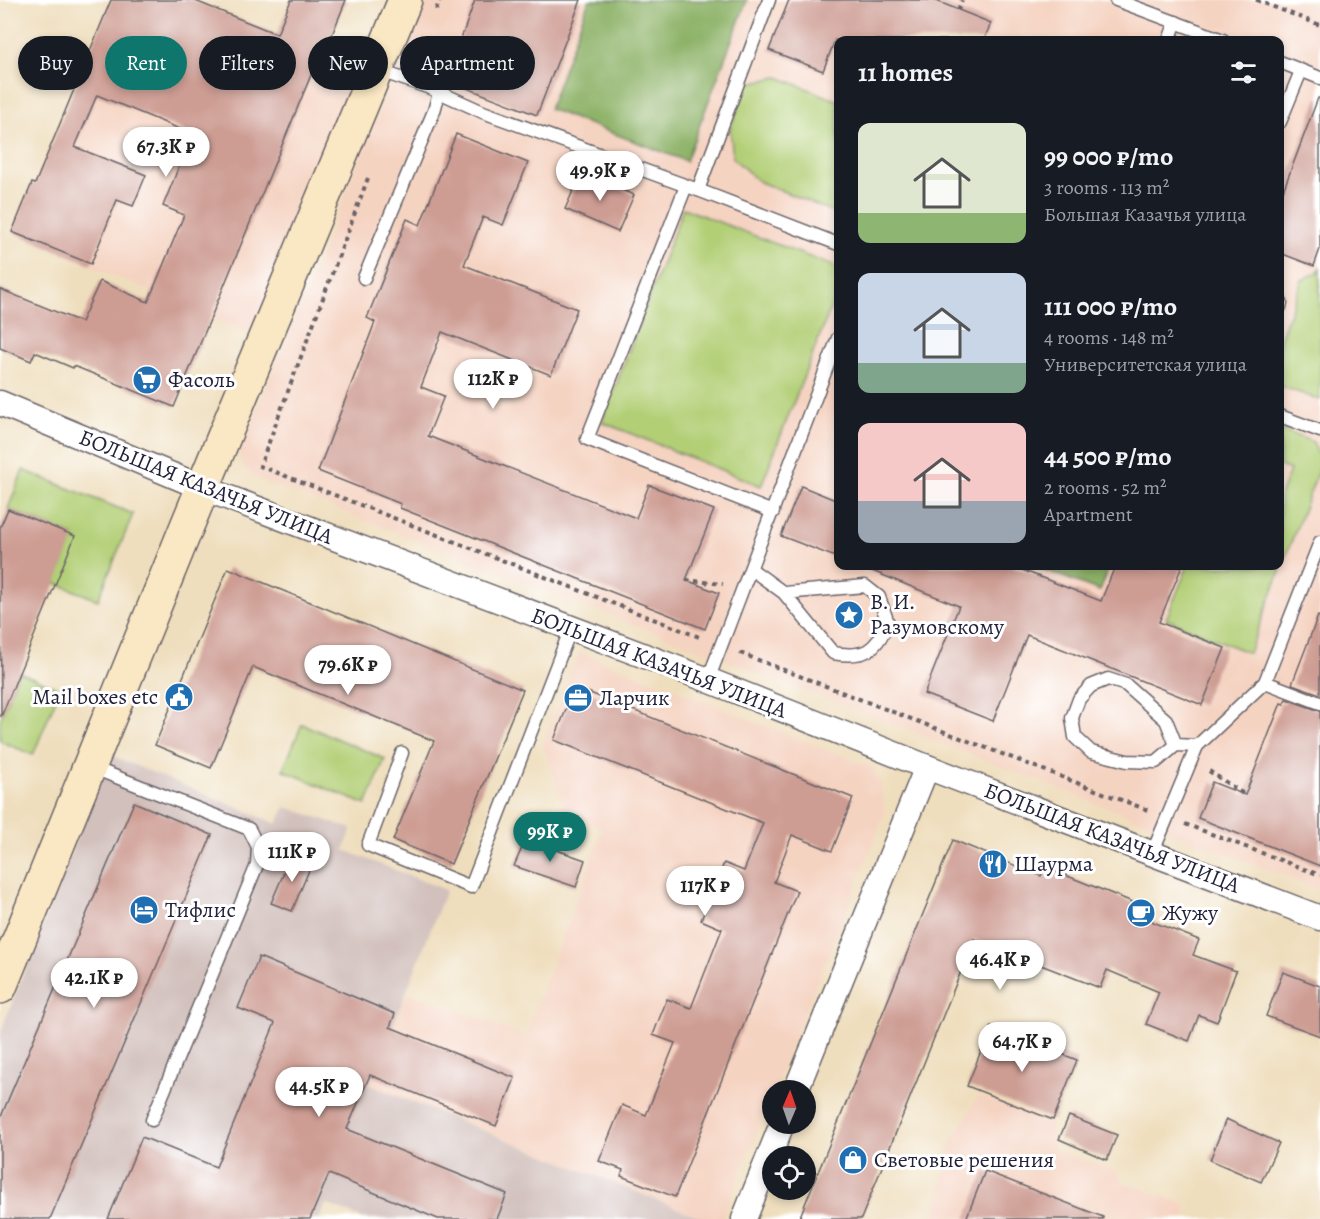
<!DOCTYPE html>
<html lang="en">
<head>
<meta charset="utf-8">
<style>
  :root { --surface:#171b24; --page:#20242c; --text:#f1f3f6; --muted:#9ea1a6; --accent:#0f766e }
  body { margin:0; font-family:Alegreya,serif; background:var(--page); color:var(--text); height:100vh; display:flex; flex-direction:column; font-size:22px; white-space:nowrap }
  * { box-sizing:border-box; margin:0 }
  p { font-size:20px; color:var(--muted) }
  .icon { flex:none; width:33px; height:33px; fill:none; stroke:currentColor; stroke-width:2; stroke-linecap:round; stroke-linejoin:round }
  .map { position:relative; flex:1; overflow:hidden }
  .drawer { position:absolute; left:834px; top:36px; width:450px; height:534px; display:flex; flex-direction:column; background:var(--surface); border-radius:12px; box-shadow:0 3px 9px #0003 }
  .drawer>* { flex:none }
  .top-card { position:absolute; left:18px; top:36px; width:570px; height:54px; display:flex; gap:12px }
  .needle { width:39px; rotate:2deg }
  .controls { position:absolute; left:762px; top:1080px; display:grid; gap:12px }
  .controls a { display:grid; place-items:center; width:54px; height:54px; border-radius:50%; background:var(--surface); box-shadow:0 3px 9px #0003; font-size:30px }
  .price { position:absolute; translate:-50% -51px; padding:0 14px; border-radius:21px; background:#fff; color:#222; font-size:20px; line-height:39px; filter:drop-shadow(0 2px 3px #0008) }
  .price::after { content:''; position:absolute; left:50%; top:36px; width:18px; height:14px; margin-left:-9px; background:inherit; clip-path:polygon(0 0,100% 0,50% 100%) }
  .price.active { background:var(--accent); color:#fff }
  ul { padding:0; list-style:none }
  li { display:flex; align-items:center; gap:18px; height:150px; padding:0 24px }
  li span { display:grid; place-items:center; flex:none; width:168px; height:120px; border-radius:12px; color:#555 }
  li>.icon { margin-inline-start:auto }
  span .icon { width:72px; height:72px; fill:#fffc; stroke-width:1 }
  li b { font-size:26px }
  h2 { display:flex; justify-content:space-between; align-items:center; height:72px; padding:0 24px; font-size:26px }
  .chip { padding:0 21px; border-radius:27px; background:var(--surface); box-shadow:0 3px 9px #0003; font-size:21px; line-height:54px }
  .chip.active { background:var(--accent); color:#fff }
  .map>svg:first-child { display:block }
  .built { fill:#f5d3c1; fill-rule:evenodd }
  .industrial { fill:#d1c0bc }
  .green { fill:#b2cf76; stroke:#6a7858; stroke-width:1.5 }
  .forest { fill:#8db267; stroke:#586a51; stroke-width:1.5 }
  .building { fill:#cd9c93 }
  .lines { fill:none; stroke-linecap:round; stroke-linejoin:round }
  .lane-casing { stroke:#6a6468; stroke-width:15 }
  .street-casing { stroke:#6a6468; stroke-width:27 }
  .secondary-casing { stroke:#6a6468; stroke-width:36 }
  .path { stroke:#6a6468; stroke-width:4; stroke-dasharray:4.5 4.5; stroke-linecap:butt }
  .lane { stroke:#fff; stroke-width:12 }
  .street { stroke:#fff; stroke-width:24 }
  .secondary { stroke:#fae7c3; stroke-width:33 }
  .labels { text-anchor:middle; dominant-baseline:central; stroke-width:6; stroke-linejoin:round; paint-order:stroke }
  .poi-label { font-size:22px; fill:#22223b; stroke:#fff; text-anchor:start }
  .street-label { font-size:22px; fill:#22223b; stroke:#fff }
</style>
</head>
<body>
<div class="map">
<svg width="1320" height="1219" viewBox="0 0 1320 1219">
  <rect width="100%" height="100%" fill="#fff"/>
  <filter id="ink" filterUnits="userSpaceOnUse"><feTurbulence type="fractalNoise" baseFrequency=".0167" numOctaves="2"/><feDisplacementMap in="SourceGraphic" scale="12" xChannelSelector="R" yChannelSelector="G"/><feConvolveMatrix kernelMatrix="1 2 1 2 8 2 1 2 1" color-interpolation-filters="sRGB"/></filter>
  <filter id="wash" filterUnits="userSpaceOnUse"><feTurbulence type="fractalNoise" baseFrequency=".008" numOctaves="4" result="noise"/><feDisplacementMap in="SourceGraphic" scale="24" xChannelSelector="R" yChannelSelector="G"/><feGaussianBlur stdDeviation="1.35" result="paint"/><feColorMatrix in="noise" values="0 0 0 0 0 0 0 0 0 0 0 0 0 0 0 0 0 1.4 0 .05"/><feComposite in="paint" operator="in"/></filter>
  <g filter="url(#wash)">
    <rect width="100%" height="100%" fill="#efdebd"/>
    <g class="built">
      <path d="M111 0H193L359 67 250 334 38 243 64 179 41 169Z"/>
      <path d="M425 0H1299L1320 8V890L258 479 244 468 239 454ZM838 40H1280V566H838Z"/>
      <path d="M579 652 873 768 882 787 885 814 722 1219H704L370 1085 408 992 525 1036 603 828 565 811 543 744Z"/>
      <path d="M979 1095 1050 1122 1054 1150 1116 1171 1125 1183 1188 1205 1183 1219H934L951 1143Z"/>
    </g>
    <path class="industrial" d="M110 755 277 824 286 807 352 829 344 850 446 890 370 1085 704 1219H364L326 1204 319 1219H0V1033Z"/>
    <g class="green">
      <path d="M778 77 838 101V214L758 181 733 158 730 128 749 83Z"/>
      <path d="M683 208 838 268V289L761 486 602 422Z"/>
      <path d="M1320 266V400L1280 386V339L1302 280 1318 272Z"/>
      <path d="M1280 429 1313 442 1320 459V466L1249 653 1166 619 1188 566H1280V496L1290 470 1280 466Z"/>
      <path d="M23 470 133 514 98 600 55 583 74 536 8 509Z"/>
      <path d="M19 672 60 689 33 755 0 741V720Z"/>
      <path d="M302 724 385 759 366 805 283 770Z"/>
    </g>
    <g class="forest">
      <path d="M589 0H747L686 161 549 109Z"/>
      <path d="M1035 566H1110L1100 591Z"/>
    </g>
    <g id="blocks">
      <g class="building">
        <path d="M111 0H193L277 34 291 0H346L327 47 323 46 174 407 74 366 73 368 35 352 31 361 0 348V289L81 322 100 281 148 302 184 215 163 206 192 134 97 95 75 147 146 175 133 206 117 200 91 264 12 232 32 183 35 184Z"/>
        <path d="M475 0H581L537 115 446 80Z"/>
        <path d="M789 0H934L991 23 984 40H835L823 71 769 50Z"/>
        <path d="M1318 98H1320V249L1314 266 1280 253V199Z"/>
        <path d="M456 134 528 163 503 225 483 217 464 265 577 309 551 375 442 332 421 387 444 396 428 436 636 518 649 485 714 510 686 580 719 593 705 629 400 508 401 504 318 471 375 322 367 318 407 219 420 225Z"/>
        <path d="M581 173 634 195 618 232 565 209Z"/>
        <path d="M801 486 838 501V558L781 536Z"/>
        <path d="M8 509 75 536 1 717 0 528Z"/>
        <path d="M860 566H1012L1101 601 1115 566H1182L1159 622 1225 648 1202 705 1027 635 993 721 924 694 959 606Z"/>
        <path d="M228 568 523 690 451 864 393 840 434 741 253 667 211 768 155 745Z"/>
        <path d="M1318 616 1320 617V694L1292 684Z"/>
        <path d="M575 687 853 798 832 851 792 835 774 882 797 891 675 1197 621 1176 623 1170 599 1161 622 1105 646 1115 675 1043 653 1035 667 999 691 1008 722 929 701 920 724 863 744 871 763 823 554 740Z"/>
        <path d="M1286 699 1320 711V866L1198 818 1212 782 1245 795 1281 703 1284 704Z"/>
        <path d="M134 802 212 835 50 1219H0V1119Z"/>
        <path d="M526 839 585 860 576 887 514 866Z"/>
        <path d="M953 840 1041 876 1045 867 1135 903 1147 910 1153 922 1199 940 1193 955 1236 971 1217 1022 1199 1015 1189 1041 1146 1024 1159 992 1107 970 1100 988 974 939 861 1219H799Z"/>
        <path d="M292 854 312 863 292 911 271 903Z"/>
        <path d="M259 957 395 1014 390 1027 515 1078 496 1126 370 1075 347 1129 507 1194 497 1219H438L329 1174 310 1219H108L142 1137 216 1167 275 1023 238 1008Z"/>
        <path d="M1283 972 1320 986V1036L1266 1016Z"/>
        <path d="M991 1026 1077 1060 1053 1120 967 1086Z"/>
        <path d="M1069 1116 1117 1135 1107 1160 1059 1139Z"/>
        <path d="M1226 1119 1279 1143 1261 1182 1210 1160Z"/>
        <path d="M985 1171 1103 1217V1219H966Z"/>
      </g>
    </g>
  </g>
  <g filter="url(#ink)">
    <use href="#blocks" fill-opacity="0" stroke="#6a6468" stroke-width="1.5"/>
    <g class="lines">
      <g class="lane-casing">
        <g id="lane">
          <path d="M1116 0 1223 40"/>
          <path d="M1169 40 1176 22"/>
          <path d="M1280 62 1320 78"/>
          <path d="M377 70 430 88 483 112 698 190 838 244"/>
          <path d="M1280 122 1301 71"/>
          <path d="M686 186 587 439 773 512"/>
          <path d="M698 190 769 0"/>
          <path d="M364 278 434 111 439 93"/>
          <path d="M1280 301 1281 302 1280 307"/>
          <path d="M1280 416 1320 431"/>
          <path d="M751 569 784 593 865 586 879 597 888 623C875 652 864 658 833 653L784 593"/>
          <path d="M708 680 838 338"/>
          <path d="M1265 682 1320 703"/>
          <path d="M1176 745 1156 762 1127 761 1091 752 1075 737 1072 718 1079 699 1091 686 1108 679 1126 685 1166 720 1176 745 1197 746"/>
          <path d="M402 753 368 845 471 887 571 628"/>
          <path d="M91 767 249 829 258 847 257 865 152 1120"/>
          <path d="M1152 854 1197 746 1265 682 1320 542"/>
        </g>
      </g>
      <g class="street-casing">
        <g id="street">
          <path d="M0 403 203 488 708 680 927 767 1320 918"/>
          <path d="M796 1090 927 767"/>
          <path d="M744 1219 782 1124"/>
        </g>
      </g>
      <g class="secondary-casing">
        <path id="secondary" d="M0 987 187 526 405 0"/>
      </g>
      <g class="path">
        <path d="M1256 0 1320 25"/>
        <path d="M436 10 440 0"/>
        <path d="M958 10 962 0"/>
        <path d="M368 178 260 466 702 638"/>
        <path d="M686 580 723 584"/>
        <path d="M740 653 1150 811"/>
        <path d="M1209 771 1245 795"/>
        <path d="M1185 824 1320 875"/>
      </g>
      <use href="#lane" class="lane"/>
      <use href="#street" class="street"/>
      <use href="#secondary" class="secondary"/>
    </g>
  </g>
  <defs>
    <g id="supermarket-disc" transform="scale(1.5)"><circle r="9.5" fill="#1f6fb2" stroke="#fff"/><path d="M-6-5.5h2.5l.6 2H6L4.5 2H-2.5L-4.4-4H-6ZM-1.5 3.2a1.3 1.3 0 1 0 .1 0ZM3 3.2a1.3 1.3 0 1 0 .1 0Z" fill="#fff"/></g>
    <g id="sight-disc" transform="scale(1.5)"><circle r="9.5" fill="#1f6fb2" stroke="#fff"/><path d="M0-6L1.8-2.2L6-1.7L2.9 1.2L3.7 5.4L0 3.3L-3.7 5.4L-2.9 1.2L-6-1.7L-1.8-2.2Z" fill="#fff"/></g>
    <g id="civic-disc" transform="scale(1.5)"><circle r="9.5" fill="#1f6fb2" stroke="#fff"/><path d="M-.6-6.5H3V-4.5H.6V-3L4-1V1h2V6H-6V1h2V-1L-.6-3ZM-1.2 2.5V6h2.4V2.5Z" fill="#fff"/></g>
    <g id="office-disc" transform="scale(1.5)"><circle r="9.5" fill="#1f6fb2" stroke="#fff"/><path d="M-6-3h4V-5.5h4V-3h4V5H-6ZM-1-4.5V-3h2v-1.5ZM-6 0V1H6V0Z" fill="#fff"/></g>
    <g id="restaurant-disc" transform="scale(1.5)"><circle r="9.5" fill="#1f6fb2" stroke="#fff"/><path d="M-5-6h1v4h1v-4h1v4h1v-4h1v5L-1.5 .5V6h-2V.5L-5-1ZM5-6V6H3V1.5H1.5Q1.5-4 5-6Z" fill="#fff"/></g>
    <g id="hotel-disc" transform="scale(1.5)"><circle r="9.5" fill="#1f6fb2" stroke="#fff"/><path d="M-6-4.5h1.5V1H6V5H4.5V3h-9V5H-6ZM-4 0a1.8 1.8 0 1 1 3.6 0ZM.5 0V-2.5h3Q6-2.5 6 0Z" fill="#fff"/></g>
    <g id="cafe-disc" transform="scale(1.5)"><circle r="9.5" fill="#1f6fb2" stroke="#fff"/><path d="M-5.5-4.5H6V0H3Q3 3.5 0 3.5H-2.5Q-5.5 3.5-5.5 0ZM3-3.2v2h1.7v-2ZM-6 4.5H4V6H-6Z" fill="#fff"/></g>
    <g id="shop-disc" transform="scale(1.5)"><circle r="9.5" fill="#1f6fb2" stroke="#fff"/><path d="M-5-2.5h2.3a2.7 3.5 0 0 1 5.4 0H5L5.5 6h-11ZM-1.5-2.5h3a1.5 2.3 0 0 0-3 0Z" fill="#fff"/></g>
  </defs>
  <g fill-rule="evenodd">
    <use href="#supermarket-disc" x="147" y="380"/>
    <use href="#sight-disc" x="849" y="615"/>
    <use href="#civic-disc" x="179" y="697"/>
    <use href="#office-disc" x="578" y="698"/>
    <use href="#restaurant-disc" x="993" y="864"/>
    <use href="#hotel-disc" x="144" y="910"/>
    <use href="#cafe-disc" x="1141" y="913"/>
    <use href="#shop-disc" x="853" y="1160"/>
  </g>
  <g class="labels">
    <g class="poi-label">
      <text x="168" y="380">Фасоль</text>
      <text x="870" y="602">В. И.<tspan x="870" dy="25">Разумовскому</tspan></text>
      <text x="158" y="697" text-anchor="end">Mail boxes etc</text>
      <text x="599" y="698">Ларчик</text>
      <text x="1014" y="864">Шаурма</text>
      <text x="165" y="910">Тифлис</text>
      <text x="1162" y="913">Жужу</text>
      <text x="874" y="1160">Световые решения</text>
    </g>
    <g class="street-label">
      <text transform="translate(206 487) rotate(22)">БОЛЬШАЯ КАЗАЧЬЯ УЛИЦА</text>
      <text transform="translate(659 663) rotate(21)">БОЛЬШАЯ КАЗАЧЬЯ УЛИЦА</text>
      <text transform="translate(1112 838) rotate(21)">БОЛЬШАЯ КАЗАЧЬЯ УЛИЦА</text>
    </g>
  </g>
</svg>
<div class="controls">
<a><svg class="needle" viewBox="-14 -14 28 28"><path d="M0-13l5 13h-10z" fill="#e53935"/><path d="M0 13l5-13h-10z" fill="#9ea1a6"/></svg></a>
<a><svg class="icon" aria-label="locate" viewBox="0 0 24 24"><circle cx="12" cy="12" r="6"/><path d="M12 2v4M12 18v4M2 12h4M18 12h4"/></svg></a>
</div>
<b class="price" style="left:166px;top:178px">67.3K ₽</b>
<b class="price" style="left:600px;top:202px">49.9K ₽</b>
<b class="price" style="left:493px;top:410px">112K ₽</b>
<b class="price" style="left:348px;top:696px">79.6K ₽</b>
<b class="price active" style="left:550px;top:863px">99K ₽</b>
<b class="price" style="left:292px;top:883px">111K ₽</b>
<b class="price" style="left:705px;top:917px">117K ₽</b>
<b class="price" style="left:1000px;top:991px">46.4K ₽</b>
<b class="price" style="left:94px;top:1009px">42.1K ₽</b>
<b class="price" style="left:1022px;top:1073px">64.7K ₽</b>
<b class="price" style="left:319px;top:1118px">44.5K ₽</b>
<div class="top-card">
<a class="chip">Buy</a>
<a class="chip active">Rent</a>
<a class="chip">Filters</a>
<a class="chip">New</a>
<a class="chip">Apartment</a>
</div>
<section class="drawer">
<h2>11 homes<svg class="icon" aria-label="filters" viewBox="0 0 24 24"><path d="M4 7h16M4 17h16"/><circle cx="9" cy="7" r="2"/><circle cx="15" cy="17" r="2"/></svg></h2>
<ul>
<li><span style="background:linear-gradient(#dfe7d0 75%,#8fb573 0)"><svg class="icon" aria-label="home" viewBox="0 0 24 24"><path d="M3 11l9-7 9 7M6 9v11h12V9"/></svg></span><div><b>99 000 ₽/mo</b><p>3 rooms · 113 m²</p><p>Большая Казачья улица</p></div></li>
<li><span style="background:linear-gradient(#c9d6e8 75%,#7fa58c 0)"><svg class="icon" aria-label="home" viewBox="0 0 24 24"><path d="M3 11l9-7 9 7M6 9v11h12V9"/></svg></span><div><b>111 000 ₽/mo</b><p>4 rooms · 148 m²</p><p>Университетская улица</p></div></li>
<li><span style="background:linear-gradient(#f6c9c9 65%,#9aa5b1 0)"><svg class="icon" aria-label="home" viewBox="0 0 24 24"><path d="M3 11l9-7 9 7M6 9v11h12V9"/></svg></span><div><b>44 500 ₽/mo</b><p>2 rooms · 52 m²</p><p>Apartment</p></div></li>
</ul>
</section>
</div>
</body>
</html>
